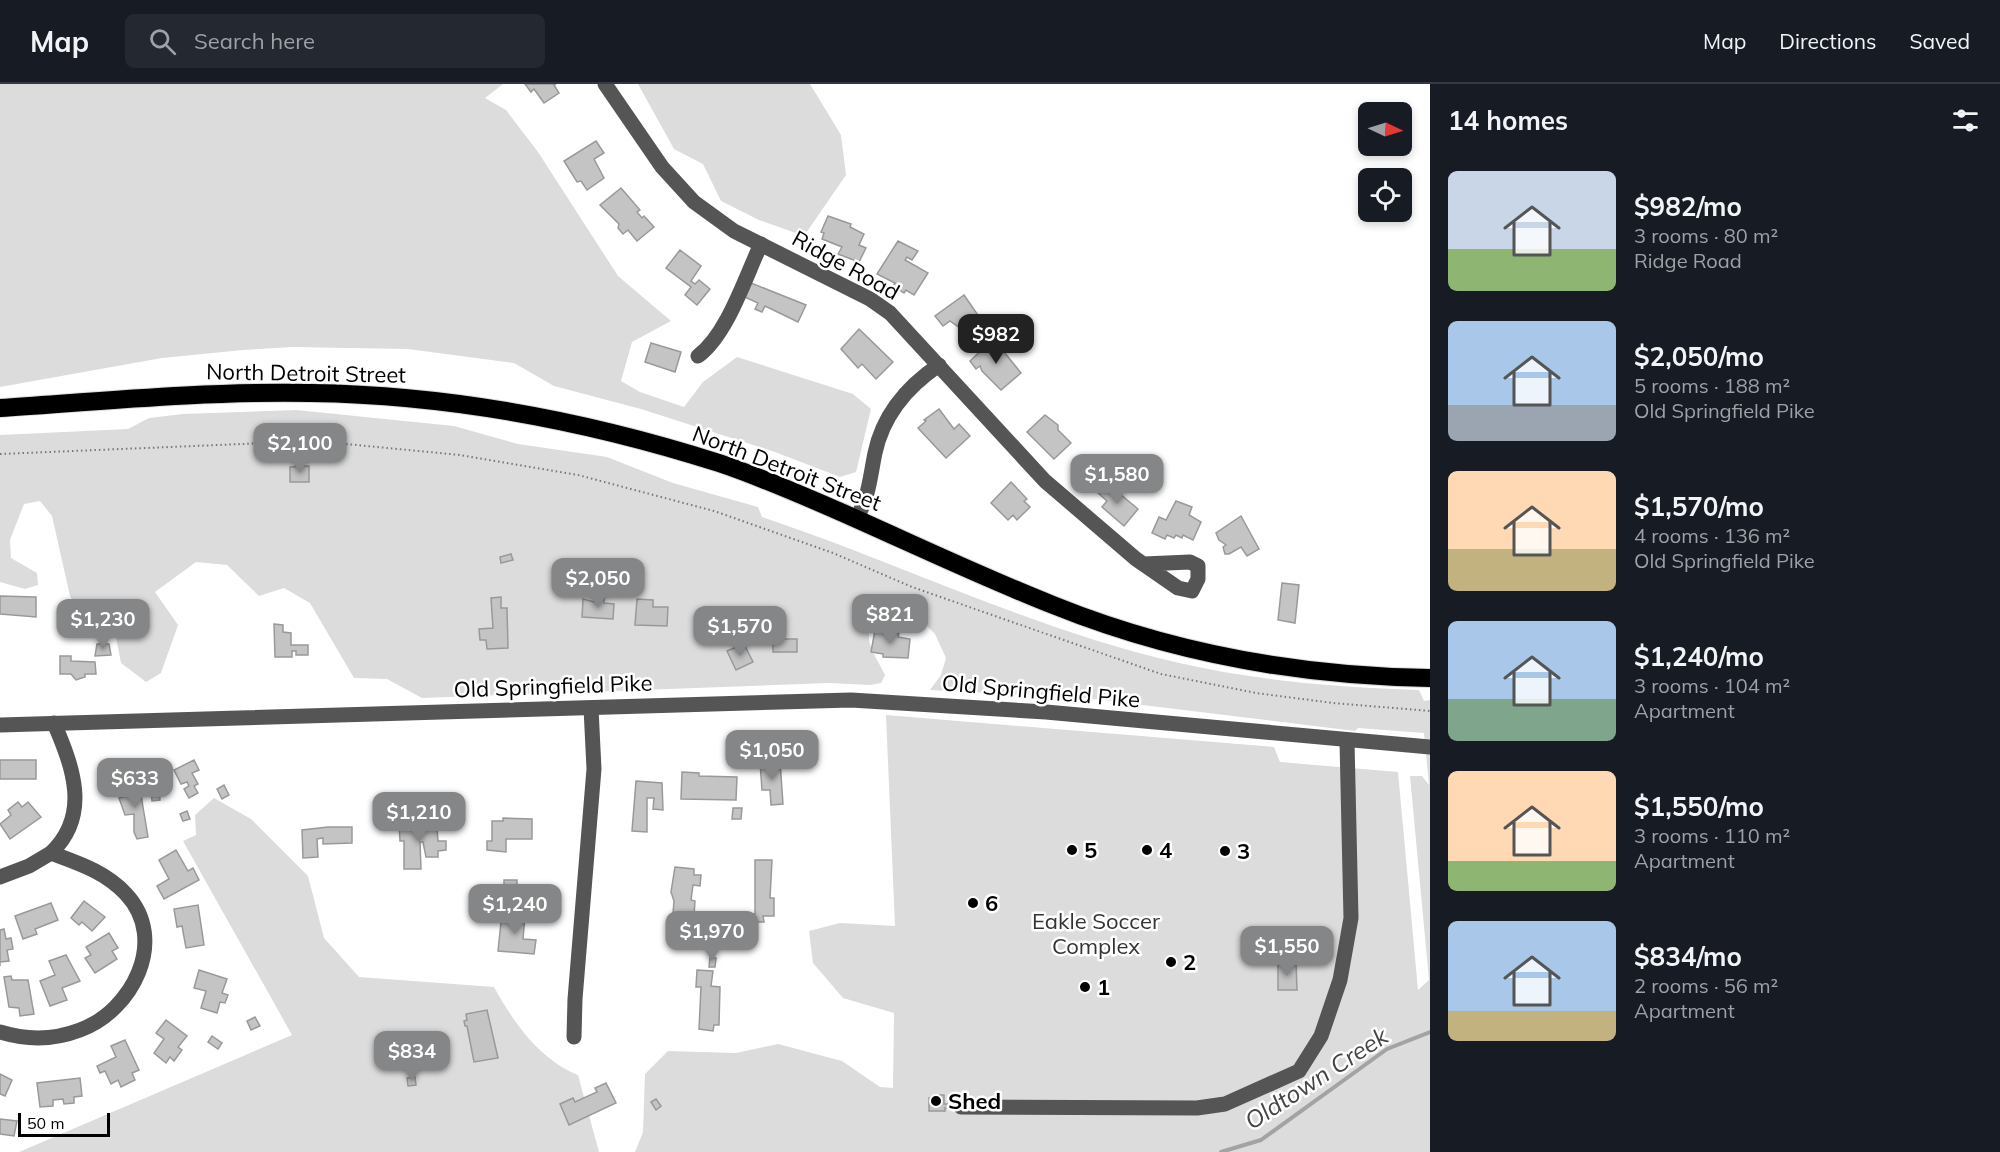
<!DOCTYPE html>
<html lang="en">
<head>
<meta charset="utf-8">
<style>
  :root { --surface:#171b24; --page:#242831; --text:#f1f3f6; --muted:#9ea1a6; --line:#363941; --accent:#858687 }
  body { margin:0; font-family:Mulish,sans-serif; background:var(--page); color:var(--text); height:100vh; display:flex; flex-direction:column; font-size:22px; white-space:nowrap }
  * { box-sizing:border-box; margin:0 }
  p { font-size:20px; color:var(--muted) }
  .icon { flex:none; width:33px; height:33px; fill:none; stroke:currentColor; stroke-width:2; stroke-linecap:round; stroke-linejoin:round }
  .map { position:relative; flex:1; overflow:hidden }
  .side { display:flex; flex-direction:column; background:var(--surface); width:570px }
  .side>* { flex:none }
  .needle { width:39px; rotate:94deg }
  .buttons { position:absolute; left:1358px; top:18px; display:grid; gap:12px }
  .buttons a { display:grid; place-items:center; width:54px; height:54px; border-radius:9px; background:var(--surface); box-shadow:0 3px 9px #0003; font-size:30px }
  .scale { position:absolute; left:18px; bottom:15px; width:92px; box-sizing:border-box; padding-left:6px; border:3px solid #000; border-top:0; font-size:16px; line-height:21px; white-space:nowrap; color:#000; -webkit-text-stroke:4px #fff; paint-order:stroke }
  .price { position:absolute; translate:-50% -51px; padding:0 14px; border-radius:12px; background:var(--accent); color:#fff; font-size:20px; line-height:39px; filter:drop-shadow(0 2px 3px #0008) }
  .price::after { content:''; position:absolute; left:50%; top:36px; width:18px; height:14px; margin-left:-9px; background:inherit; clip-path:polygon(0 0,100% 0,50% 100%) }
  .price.selected { background:#222; color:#fff }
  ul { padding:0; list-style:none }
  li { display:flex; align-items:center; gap:18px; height:150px; padding:0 18px }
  li span { display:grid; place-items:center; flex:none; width:168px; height:120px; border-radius:9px; color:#555 }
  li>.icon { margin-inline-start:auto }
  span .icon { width:72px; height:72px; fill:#fffc; stroke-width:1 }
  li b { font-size:26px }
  h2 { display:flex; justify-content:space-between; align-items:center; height:72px; padding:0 18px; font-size:26px }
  header { display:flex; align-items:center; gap:36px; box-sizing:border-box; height:84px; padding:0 30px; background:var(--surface); border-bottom:2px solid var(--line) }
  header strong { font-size:28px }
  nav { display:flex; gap:33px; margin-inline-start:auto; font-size:21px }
  .search { width:420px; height:54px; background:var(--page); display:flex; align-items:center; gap:15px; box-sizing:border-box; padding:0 21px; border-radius:9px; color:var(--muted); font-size:22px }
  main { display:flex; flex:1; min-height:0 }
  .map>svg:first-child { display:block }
  .green { fill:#dcdcdc }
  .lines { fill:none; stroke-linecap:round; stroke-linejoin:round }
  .stream { stroke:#a3a3a3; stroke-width:4 }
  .building { fill:#c4c4c4; stroke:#999; stroke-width:1.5 }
  .highway-casing { stroke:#dbdbdb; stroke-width:20 }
  .path { stroke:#777; stroke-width:2; stroke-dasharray:1.5 3; stroke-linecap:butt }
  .minor { stroke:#555; stroke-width:15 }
  .highway { stroke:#000; stroke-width:18 }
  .poi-dot { fill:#000; stroke:#fff; stroke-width:2 }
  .labels { text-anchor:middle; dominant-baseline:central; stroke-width:5; stroke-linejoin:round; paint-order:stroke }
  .street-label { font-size:22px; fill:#000; stroke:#fff }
  .poi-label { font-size:22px; font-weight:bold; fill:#000; stroke:#fff; text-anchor:start }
  .park-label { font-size:22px; fill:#333; stroke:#fff }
  .water-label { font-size:24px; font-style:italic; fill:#444; stroke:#fff }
</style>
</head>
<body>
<header>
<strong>Map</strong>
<div class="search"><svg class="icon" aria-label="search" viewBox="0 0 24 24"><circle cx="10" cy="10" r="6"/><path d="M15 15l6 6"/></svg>Search here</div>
<nav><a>Map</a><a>Directions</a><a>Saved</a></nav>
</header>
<main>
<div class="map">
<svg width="1430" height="1068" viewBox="0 0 1430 1068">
  <rect width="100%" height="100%" fill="#fff"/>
  <g class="green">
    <path d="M0 0H503L485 14 506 26 538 68 618 192 671 237 632 258 621 297 640 308 684 323 703 298 737 273 853 310 871 325 856 388 840 393 775 368 641 325 554 302 514 279 408 265 292 263 243 266 162 274 0 303Z"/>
    <path d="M638 0H810L841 51 846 91 804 152 759 136 721 117 703 80 674 65Z"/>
    <path d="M296 326 454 342 518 360 607 373 673 399 758 423 762 433C900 479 1032 545 1175 578 1256 597 1336 603 1419 606L1424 617 1430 616V1068H635L643 1048 645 990 668 967 736 969 778 960 842 977 880 1003 893 1004 894 929 843 914 813 879 809 847 840 839 895 842 886 631 1274 663 1280 678 1398 688 1418 906 1429 896 1410 692H1422L1429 701 1424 649 1358 644 1355 647 1085 614 930 606 941 591 946 574 935 550 926 541 877 525C862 559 870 560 885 591L881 599 870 601 829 599 422 614 387 595 354 594 310 519 284 504 259 512 227 481 196 478 155 508 178 541 161 589 146 598 121 579 112 533 99 524 82 531 70 512 52 432 40 417 24 420 10 456 11 474 37 489 38 501 25 505 0 498V351L128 345 149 334 183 330Z"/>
    <path d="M214 714 251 735 308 792 324 854 359 893 494 903C514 939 539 975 578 991L599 1068H19L292 951 183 757 196 751 195 731Z"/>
  </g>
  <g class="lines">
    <path class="stream" d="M1221 1068 1261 1056 1387 965 1430 948"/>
  </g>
  <g class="building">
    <path d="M525 0H556L554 1 559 9 544 19 534 5 531 8Z"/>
    <path d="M596 57 604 69 594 75 604 94 587 106 581 97 577 98 564 77Z"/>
    <path d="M621 104 640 126 637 128 642 134 644 132 654 143 637 157 628 146 623 150 618 144 619 140 600 121Z"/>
    <path d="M828 132 851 140 850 143 864 150 859 161 866 164 859 178 838 170 842 163 822 155 824 149 821 148Z"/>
    <path d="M898 157 918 167 912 176 907 173 905 176 928 189 914 211 906 206 904 209 893 202 895 199 877 190Z"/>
    <path d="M680 166 701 182 691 197 695 200 699 196 710 205 697 221 685 211 691 203 666 184Z"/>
    <path d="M751 199 806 221 798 238 765 222 762 228 755 225 758 219 745 213Z"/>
    <path d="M964 211 980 234 964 247 950 237 943 242 935 232Z"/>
    <path d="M859 245 893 278 876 295 862 280 858 284 841 265Z"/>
    <path d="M996 258 1021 289 1001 306 982 287 980 282 976 285 970 277 989 259 992 262Z"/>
    <path d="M651 259 681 268 675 288 645 278Z"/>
    <path d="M939 325 954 345 959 340 970 352 946 374 918 344 926 337 924 336Z"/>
    <path d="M1045 331 1058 341V346L1071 359 1054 375 1027 348Z"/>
    <path d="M309 382V398H290V383Z"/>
    <path d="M1011 398 1027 415 1024 417 1030 423 1017 436 1013 431 1008 436 991 419Z"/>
    <path d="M1107 399 1138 425 1124 442 1102 423 1107 417 1098 409Z"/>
    <path d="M1176 417 1192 423 1189 431 1201 438 1193 456 1183 451 1182 454 1176 451 1174 454 1167 451 1165 455 1152 449 1159 433 1166 436Z"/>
    <path d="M1241 432 1259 465 1247 472 1241 463 1229 470H1225L1223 463 1226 461 1219 456 1216 449Z"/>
    <path d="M511 470 513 476 501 479 500 473Z"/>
    <path d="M1282 499 1299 501 1295 539 1278 536Z"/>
    <path d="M0 512 36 513V533L0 530Z"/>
    <path d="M501 513V524H507L508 564 487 565 486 556H480L479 545 493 544 491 514Z"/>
    <path d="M595 513 604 514V519L614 520 613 535 582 533 583 515 594 518Z"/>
    <path d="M637 515 653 516V523H668L667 542 635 541Z"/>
    <path d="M102 534 103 543H93L92 535Z"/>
    <path d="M274 540 283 541V548L291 549V561H308V571H296V567H292V573H275Z"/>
    <path d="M875 546 899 549 898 553 910 555 908 574 883 573V570L871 568Z"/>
    <rect x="773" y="555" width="24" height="13"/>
    <path d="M97 560H109L111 571 95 572Z"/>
    <path d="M744 560 753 578 736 586 727 567Z"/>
    <path d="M60 572H71V577L95 578 96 590H85V593L76 596 71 590H60Z"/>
    <rect x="0" y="676" width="36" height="19"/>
    <path d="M194 676 199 686 192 689 198 700 194 702 198 709 189 714 184 705 189 702 187 698 181 700 174 686Z"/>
    <path d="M780 677 783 720 771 721 770 706H762L760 678Z"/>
    <path d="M682 688 699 689V692L737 693 736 716 681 715Z"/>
    <path d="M636 697 662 699 663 726 653 725 654 714H647V748L632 747Z"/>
    <path d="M137 701 144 704 145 711H141L148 753 137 755 134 748V730L125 731 119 714 123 713 122 708 126 707 125 703Z"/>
    <path d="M224 701 229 711 222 715 217 705Z"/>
    <path d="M151 703H159L160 716 152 717Z"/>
    <path d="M18 718 22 723 28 718 41 733 10 755 0 740 11 731 8 726Z"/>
    <path d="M733 724H742L741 735H732Z"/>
    <path d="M187 727 190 735 183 737 180 730Z"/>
    <path d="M503 734 532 735V755H506V768L487 766V757H492V737H503Z"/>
    <path d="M431 738V745H437L438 757H446V766L438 767V773H426L423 758H420L421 785H404V757H400L399 739Z"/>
    <path d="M328 743H352V759L323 760V754L317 755 318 773 303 774 302 746Z"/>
    <path d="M176 766 188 787 193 784 199 796 164 815 157 802 169 795 159 776Z"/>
    <path d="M755 776H772L770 814H774V832H763L764 838H752V830H755Z"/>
    <path d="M675 783 694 785V791H701L700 802 693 801 691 816 695 817 694 831 673 829 674 817 671 808Z"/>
    <rect x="504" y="796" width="13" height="8"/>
    <path d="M84 817 105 833 92 847 82 838 79 841 71 834Z"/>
    <path d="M51 819 58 836 35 845 37 850 23 855 15 832Z"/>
    <path d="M198 821 204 861 186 864 182 842 177 843 174 825Z"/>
    <path d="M502 829 525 831 523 855 536 856 534 870 498 867Z"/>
    <path d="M705 830 724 832 722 846 704 844Z"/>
    <path d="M4 845 6 855 11 854 13 865 7 866 9 877 0 878V882V846Z"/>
    <path d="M109 849 118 864 112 867 117 875 95 889 85 874 91 871 86 863Z"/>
    <path d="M66 871 80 897 62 904 67 916 50 922 40 897 55 891 49 877Z"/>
    <path d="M710 874H716L715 883H709Z"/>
    <path d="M1278 879H1296L1297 906H1278Z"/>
    <path d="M199 886 227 895 222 909 228 911 225 919 220 918 217 929 201 924 206 907 194 904Z"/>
    <path d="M697 886 713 887 711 902 720 903 719 941H714L713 947 699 945 701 903H696Z"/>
    <path d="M11 892 12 896H28L34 930 20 932 19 924 9 923 4 893Z"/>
    <path d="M487 926 498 974 474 978 467 942H465L464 937 467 936 466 930Z"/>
    <path d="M255 933 260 942 251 946 247 937Z"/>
    <path d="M166 936 187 952 178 963 182 966 174 977 170 973 166 979 154 969 164 955 156 949Z"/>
    <path d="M212 952 222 959 218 965 208 958Z"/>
    <path d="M125 956 139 986 132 989 135 996 121 1003 118 996 111 1000 105 987 100 989 97 982 116 973 111 962Z"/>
    <path d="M0 990 12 996 5 1012 0 1010Z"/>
    <path d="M415 993 416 1001 408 1002 407 994Z"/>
    <path d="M80 994 82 1012 74 1013V1019L64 1020 63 1015 53 1016V1022L40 1023 37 999Z"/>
    <path d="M606 999 616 1019 569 1041 560 1020 573 1014 575 1018 597 1008 595 1004Z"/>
    <path d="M940 1011H944V1020H952V1024H945V1027H929V1014H940Z"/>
    <path d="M656 1015 661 1022 656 1026 651 1018Z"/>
    <path d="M0 1035 17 1037 14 1052 0 1050Z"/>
  </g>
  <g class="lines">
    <g class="highway-casing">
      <path id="highway" d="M0 324C103 317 207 307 311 309 450 311 587 337 719 379 761 393 802 411 843 429 913 460 982 493 1053 521 1172 569 1302 592 1430 594"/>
    </g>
    <path class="path" d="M0 370 315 357 460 371 578 391 714 427 833 469 912 503 1161 590 1256 609 1333 619 1430 627"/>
    <g class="minor">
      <path d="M605 0 662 83 694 118 734 147 870 215 890 229 1045 397 1136 475 1178 504 1192 507 1198 495V482L1190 478 1144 480"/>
      <path d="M698 272C727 251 745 194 761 160"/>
      <path d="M856 435C869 414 870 393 875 369 883 331 908 302 939 281"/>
      <path d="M0 641 851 616 1046 628 1430 663"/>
      <path d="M51 769C91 731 73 683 54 639"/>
      <path d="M0 793 29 782 51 769C78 779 106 788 126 810 169 856 132 927 80 946 54 956 26 956 0 948"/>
      <path d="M574 953 575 915 594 685 591 624"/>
      <path d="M961 1023 1197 1024 1225 1020 1299 987 1321 952 1340 896 1351 834 1347 657"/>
    </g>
    <use href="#highway" class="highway"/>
  </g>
  <g class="poi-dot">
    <circle cx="1072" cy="766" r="6"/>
    <circle cx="1147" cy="766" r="6"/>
    <circle cx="1225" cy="767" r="6"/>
    <circle cx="973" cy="819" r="6"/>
    <circle cx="1171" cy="878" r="6"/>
    <circle cx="1085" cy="903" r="6"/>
    <circle cx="936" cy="1017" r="6"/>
  </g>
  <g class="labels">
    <g class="street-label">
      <text transform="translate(846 181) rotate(29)">Ridge Road</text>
      <text transform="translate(306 289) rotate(1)">North Detroit Street</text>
      <text transform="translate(787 384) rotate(21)">North Detroit Street</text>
      <text transform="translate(553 602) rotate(-2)">Old Springfield Pike</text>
      <text transform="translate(1041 607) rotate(5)">Old Springfield Pike</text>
    </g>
    <g class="poi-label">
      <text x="1084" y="766">5</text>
      <text x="1159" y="766">4</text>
      <text x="1237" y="767">3</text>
      <text x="985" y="819">6</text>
      <text x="1183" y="878">2</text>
      <text x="1097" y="903">1</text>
      <text x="948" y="1017">Shed</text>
    </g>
    <g class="park-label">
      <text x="1096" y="837">Eakle Soccer<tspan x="1096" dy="25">Complex</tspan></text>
    </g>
    <g class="water-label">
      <text transform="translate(1316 994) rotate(-33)">Oldtown Creek</text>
    </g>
  </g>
</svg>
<div class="buttons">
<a><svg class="needle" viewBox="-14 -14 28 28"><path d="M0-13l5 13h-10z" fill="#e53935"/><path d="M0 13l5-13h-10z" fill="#9ea1a6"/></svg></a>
<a><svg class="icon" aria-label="locate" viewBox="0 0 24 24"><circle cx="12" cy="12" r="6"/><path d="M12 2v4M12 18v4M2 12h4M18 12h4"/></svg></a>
</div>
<div class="scale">50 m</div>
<b class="price selected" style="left:996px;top:281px">$982</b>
<b class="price" style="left:300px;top:390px">$2,100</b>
<b class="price" style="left:1117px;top:421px">$1,580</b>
<b class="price" style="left:598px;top:525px">$2,050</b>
<b class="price" style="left:890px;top:561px">$821</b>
<b class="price" style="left:103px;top:566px">$1,230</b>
<b class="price" style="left:740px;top:573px">$1,570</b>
<b class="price" style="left:772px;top:697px">$1,050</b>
<b class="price" style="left:135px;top:725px">$633</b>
<b class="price" style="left:419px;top:759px">$1,210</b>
<b class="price" style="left:515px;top:851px">$1,240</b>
<b class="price" style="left:712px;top:878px">$1,970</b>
<b class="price" style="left:1287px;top:893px">$1,550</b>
<b class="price" style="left:412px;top:998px">$834</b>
</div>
<section class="side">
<h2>14 homes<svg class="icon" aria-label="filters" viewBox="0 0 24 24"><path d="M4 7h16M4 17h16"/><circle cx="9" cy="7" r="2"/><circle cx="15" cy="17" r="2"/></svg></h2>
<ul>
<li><span style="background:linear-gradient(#c9d6e8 65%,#8fb573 0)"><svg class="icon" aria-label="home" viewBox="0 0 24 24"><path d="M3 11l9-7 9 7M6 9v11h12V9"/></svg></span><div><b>$982/mo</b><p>3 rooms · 80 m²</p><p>Ridge Road</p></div></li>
<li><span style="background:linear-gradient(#a9c7e8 70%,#9aa5b1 0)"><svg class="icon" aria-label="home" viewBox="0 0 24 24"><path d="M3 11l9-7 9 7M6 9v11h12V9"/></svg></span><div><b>$2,050/mo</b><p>5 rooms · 188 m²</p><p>Old Springfield Pike</p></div></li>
<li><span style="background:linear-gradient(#ffd9b3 65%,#c2b280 0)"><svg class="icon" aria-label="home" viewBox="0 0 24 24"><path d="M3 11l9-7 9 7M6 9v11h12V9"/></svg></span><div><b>$1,570/mo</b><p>4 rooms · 136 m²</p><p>Old Springfield Pike</p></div></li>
<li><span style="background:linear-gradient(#a9c7e8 65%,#7fa58c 0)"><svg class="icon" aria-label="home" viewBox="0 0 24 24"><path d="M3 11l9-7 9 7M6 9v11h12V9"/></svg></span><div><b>$1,240/mo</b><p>3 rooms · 104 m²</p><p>Apartment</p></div></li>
<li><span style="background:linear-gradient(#ffd9b3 75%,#8fb573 0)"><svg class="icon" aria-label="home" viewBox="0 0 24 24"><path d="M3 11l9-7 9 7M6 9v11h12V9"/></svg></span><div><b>$1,550/mo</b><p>3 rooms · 110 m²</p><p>Apartment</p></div></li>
<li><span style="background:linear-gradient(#a9c7e8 75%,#c2b280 0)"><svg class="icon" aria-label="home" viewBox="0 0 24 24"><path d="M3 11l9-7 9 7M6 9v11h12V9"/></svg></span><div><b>$834/mo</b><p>2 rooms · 56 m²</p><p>Apartment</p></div></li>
</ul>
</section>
</main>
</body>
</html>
